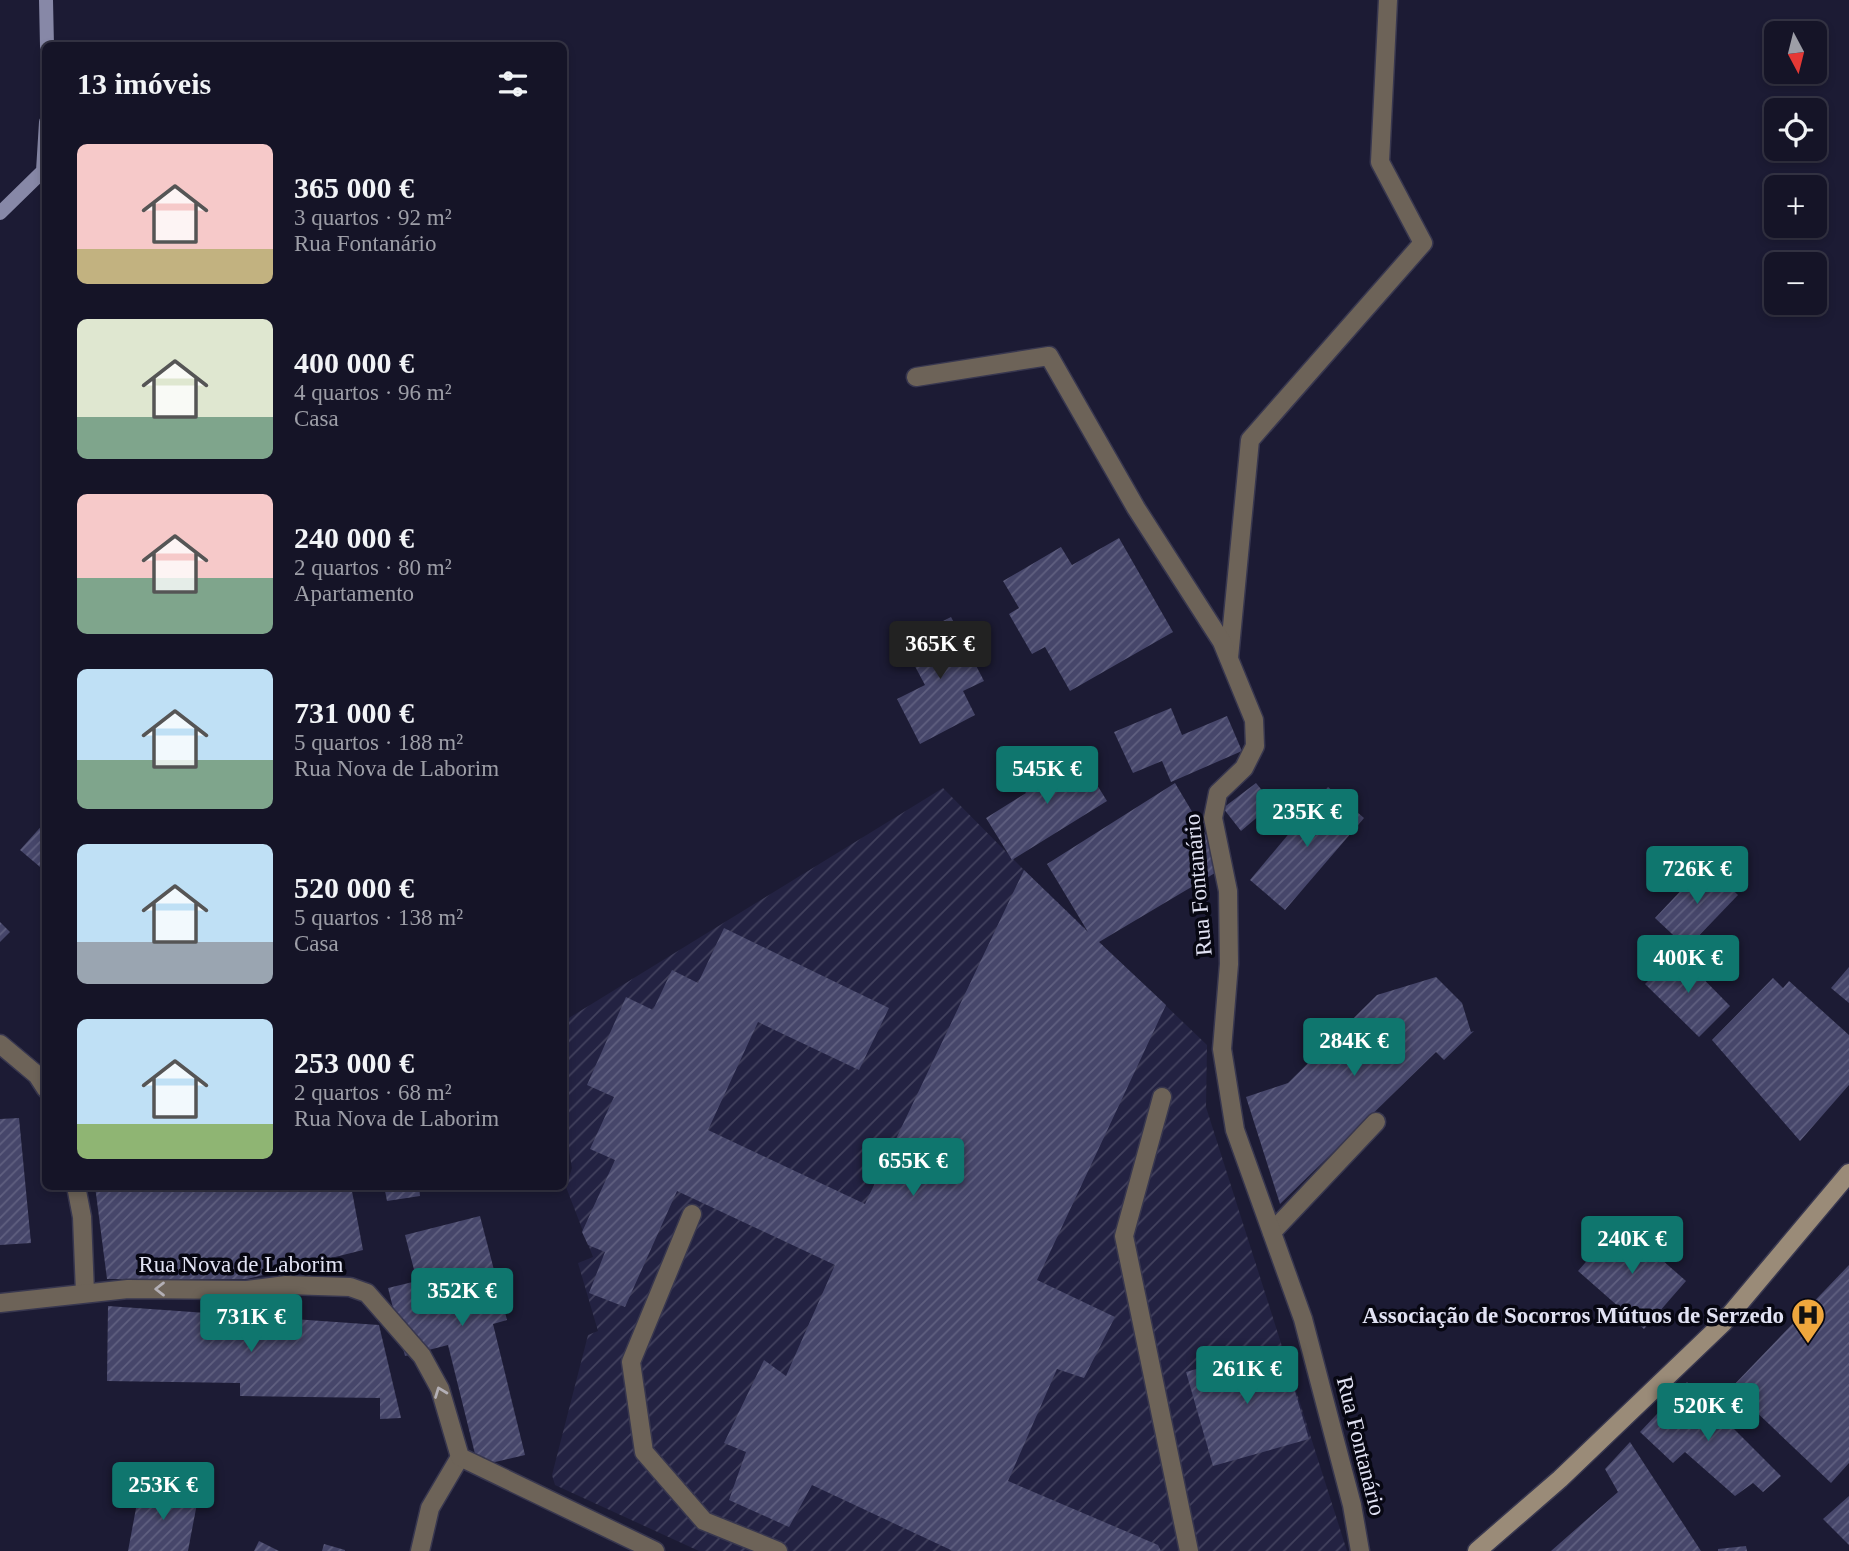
<!DOCTYPE html>
<html lang="pt">
<head>
<meta charset="utf-8">
<style>
  :root { --surface:#151427; --page:#222133; --text:#f1f3f6; --muted:#9d9ea7; --line:#343344; --accent:#0f766e }
  body { margin:0; font-family:"Times New Roman",serif; background:var(--page); color:var(--text); height:100vh; display:flex; flex-direction:column; font-size:26px; white-space:nowrap }
  * { box-sizing:border-box; margin:0 }
  p { font-size:23px; color:var(--muted) }
  .icon { flex:none; width:38px; height:38px; fill:none; stroke:currentColor; stroke-width:2; stroke-linecap:round; stroke-linejoin:round }
  .map { position:relative; flex:1; overflow:hidden }
  .details { position:absolute; left:42px; top:42px; width:525px; height:1148px; display:flex; flex-direction:column; background:var(--surface); border-radius:10px; box-shadow:0 4px 10px #0003,0 0 0 2px var(--line) }
  .details>* { flex:none }
  .needle { width:46px; rotate:173deg }
  .controls { position:absolute; left:1764px; top:21px; display:grid; gap:14px }
  .controls a { display:grid; place-items:center; width:63px; height:63px; border-radius:10px; background:var(--surface); box-shadow:0 4px 10px #0003,0 0 0 2px var(--line); font-size:35px }
  .price { position:absolute; translate:-50% -60px; padding:0 16px; border-radius:7px; background:var(--accent); color:#fff; font-size:23px; line-height:46px; filter:drop-shadow(0 2px 4px #0008) }
  .price::after { content:''; position:absolute; left:50%; top:42px; width:21px; height:16px; margin-left:-10px; background:inherit; clip-path:polygon(0 0,100% 0,50% 100%) }
  .price.current { background:#222; color:#fff }
  ul { padding:0; list-style:none }
  li { display:flex; align-items:center; gap:21px; height:175px; padding:0 35px }
  li span { display:grid; place-items:center; flex:none; width:196px; height:140px; border-radius:10px; color:#555 }
  li>.icon { margin-inline-start:auto }
  span .icon { width:84px; height:84px; fill:#fffc; stroke-width:1 }
  li b { font-size:30px }
  h2 { display:flex; justify-content:space-between; align-items:center; height:84px; padding:0 35px; font-size:30px }
  .map>svg:first-child { display:block }
  .industrial { fill:url(#industrial-furrows) }
  .lines { fill:none; stroke-linecap:round; stroke-linejoin:round }
  .stream { stroke:#8788a7; stroke-width:14 }
  .building { fill:url(#building-hatch) }
  .service-casing { stroke:#38374f; stroke-width:21 }
  .minor-casing { stroke:#38374f; stroke-width:21 }
  .tertiary-casing { stroke:#38374f; stroke-width:21 }
  .secondary-casing { stroke:#38374f; stroke-width:21 }
  .service { stroke:#6d6358; stroke-width:18 }
  .minor { stroke:#6d6358; stroke-width:18 }
  .tertiary { stroke:#6d6358; stroke-width:18 }
  .secondary { stroke:#9a8b78; stroke-width:18 }
  .oneway { stroke:#b3afb5 }
  .labels { text-anchor:middle; dominant-baseline:central; stroke-width:7; stroke-linejoin:round; paint-order:stroke }
  .street-label { font-size:23px; fill:#e1e2f3; stroke:#070712 }
  .poi-label { font-size:23px; font-weight:bold; fill:#e1e2f3; stroke:#070712; text-anchor:end }
</style>
</head>
<body>
<div class="map">
<svg width="1849" height="1551" viewBox="0 0 1849 1551">
  <defs>
    <pattern id="industrial-furrows" width="10" height="10" patternUnits="userSpaceOnUse" patternTransform="scale(1.75)"><rect width="10" height="10" fill="#232242"/><path d="M-1 1l2-2M0 10L10 0M9 11l2-2" fill="none" stroke="#43425e"/></pattern>
    <pattern id="building-hatch" width="6" height="6" patternUnits="userSpaceOnUse" patternTransform="scale(1.75)"><rect width="6" height="6" fill="#46466a"/><path d="M-1 1l2-2M0 6l6-6M5 7l2-2" fill="none" stroke="#606080"/></pattern>
  </defs>
  <rect width="100%" height="100%" fill="#1c1b34"/>
  <path class="industrial" d="M943 788 1024 870 1207 1045 1206 1107 1347 1551H699L555 1485 552 1475 588 1335 598 1331 578 1263 593 1257 566 1187 572 1168 564 1122V1021Z"/>
  <g class="lines">
    <g class="stream">
      <path d="M46 0 47 46"/>
      <path d="M0 213 43 171 46 122"/>
    </g>
  </g>
  <g class="building">
    <path d="M1119 538 1173 632 1070 691 1045 647 1032 654 1009 614 1019 608 1003 581 1061 547 1072 565Z"/>
    <path d="M951 617 984 681 963 691 975 715 920 744 897 699 925 685 902 642Z"/>
    <path d="M1171 708 1182 735 1227 716 1242 751 1171 782 1162 761 1133 773 1114 732Z"/>
    <path d="M1076 751 1107 801 1012 860 986 818 1026 793 1021 785Z"/>
    <path d="M1175 783 1225 867 1099 942 1166 1005 1037 1280 1115 1317 1084 1378 1057 1369 1008 1481 1158 1545 1161 1551H953L812 1485 789 1527 729 1500 746 1452 724 1443 764 1360 786 1376 835 1265 677 1191 625 1307 589 1293 605 1252 588 1245 582 1232 615 1160 590 1149 614 1097 587 1085 626 997 653 1010 672 970 698 983 724 928 889 1008 859 1070 758 1022 708 1130 865 1204 1024 870 1088 932 1047 864Z"/>
    <path d="M1256 783 1273 804 1241 831 1223 808Z"/>
    <path d="M1328 787 1364 818 1285 910 1250 880Z"/>
    <path d="M46 821V872L20 850Z"/>
    <path d="M1706 864 1738 895 1687 948 1655 918Z"/>
    <path d="M0 922 10 932 0 942Z"/>
    <path d="M1677 952 1730 1006 1699 1037 1645 984Z"/>
    <path d="M1849 967V1003L1831 988Z"/>
    <path d="M1436 977 1462 1003 1471 1032 1474 1031 1444 1060 1436 1052 1280 1204 1246 1097 1288 1083 1377 995Z"/>
    <path d="M1773 978 1783 988 1789 981 1849 1035V1085L1800 1141 1712 1040Z"/>
    <path d="M19 1118 31 1243 0 1245V1119Z"/>
    <path d="M95 1186H351L363 1250 247 1279H107Z"/>
    <path d="M384 1186H419L420 1196 387 1201Z"/>
    <path d="M480 1216 507 1320 493 1324 525 1455 478 1466 448 1345 405 1356 388 1288 417 1281 405 1235Z"/>
    <path d="M1620 1223 1686 1281 1644 1329 1578 1271Z"/>
    <path d="M1849 1265V1463L1831 1483 1731 1388Z"/>
    <path d="M108 1306 379 1325 401 1418 380 1419V1398L240 1396V1383L107 1381Z"/>
    <path d="M1283 1350 1309 1439 1213 1466 1186 1372 1255 1352 1256 1358Z"/>
    <path d="M1687 1382 1781 1476 1763 1492 1753 1483 1735 1496 1685 1452 1673 1463 1640 1432Z"/>
    <path d="M1630 1442 1701 1551H1551L1618 1492 1605 1469Z"/>
    <path d="M140 1487 198 1498 188 1551H128Z"/>
    <path d="M1849 1496V1545L1823 1519Z"/>
    <path d="M259 1541 279 1551H254Z"/>
    <path d="M324 1544 345 1550V1551H322Z"/>
    <path d="M1746 1546 1747 1551H1718V1549Z"/>
  </g>
  <g class="lines">
    <g class="service-casing">
      <g id="service">
        <path d="M1229 658 1250 440 1423 243 1380 162 1388 0"/>
        <path d="M1162 1097 1124 1236 1189 1551"/>
        <path d="M692 1214 631 1362 644 1452 704 1521 778 1551"/>
        <path d="M1272 1232 1376 1122"/>
      </g>
    </g>
    <g class="minor-casing">
      <g id="minor">
        <path d="M916 377 1049 356 1136 508 1222 642 1254 720 1255 746 1244 768 1218 793 1213 818 1228 891 1229 964 1222 1049 1235 1130 1303 1319 1352 1505 1360 1551"/>
        <path d="M0 1044 37 1075 46 1089"/>
        <path d="M76 1186 82 1217 85 1293"/>
        <path d="M420 1551 430 1508 460 1457"/>
      </g>
    </g>
    <g class="tertiary-casing">
      <path id="tertiary" d="M0 1303 128 1289 247 1290 286 1285 350 1287 367 1293 422 1356 440 1389 460 1457 655 1551"/>
    </g>
    <g class="secondary-casing">
      <path id="secondary" d="M1477 1551 1560 1479 1723 1323 1849 1173"/>
    </g>
    <use href="#service" class="service"/>
    <use href="#minor" class="minor"/>
    <use href="#tertiary" class="tertiary"/>
    <use href="#secondary" class="secondary"/>
  </g>
  <defs><path id="oneway-chevron" d="M-2-3.5L2.5 0L-2 3.5" fill="none" stroke-width="1.6" stroke-linecap="round" stroke-linejoin="round" transform="scale(1.75)"/></defs>
  <g class="oneway">
    <use href="#oneway-chevron" transform="translate(160 1289) rotate(-180)"/>
    <use href="#oneway-chevron" transform="translate(440 1392) rotate(-111)"/>
  </g>
  <defs>
    <g id="hospital-pin" transform="scale(1.75)"><path d="M0 17L-7.5 6A9.5 9.5 0 1 1 7.5 6Z" fill="#efa73d" stroke="#070712"/><path d="M-5-5h3v3.5h4V-5h3V5h-3V1.5h-4V5h-3Z" fill="#111"/></g>
  </defs>
  <g fill-rule="evenodd">
    <use href="#hospital-pin" x="1808" y="1315"/>
  </g>
  <g class="labels">
    <g class="street-label">
      <text transform="translate(1198 885) rotate(-95)">Rua Fontanário</text>
      <text x="241" y="1264">Rua Nova de Laborim</text>
      <text transform="translate(1361 1446) rotate(76)">Rua Fontanário</text>
    </g>
    <g class="poi-label">
      <text x="1784" y="1315">Associação de Socorros Mútuos de Serzedo</text>
    </g>
  </g>
</svg>
<div class="controls">
<a><svg class="needle" viewBox="-14 -14 28 28"><path d="M0-13l5 13h-10z" fill="#e53935"/><path d="M0 13l5-13h-10z" fill="#9d9ea7"/></svg></a>
<a><svg class="icon" aria-label="locate" viewBox="0 0 24 24"><circle cx="12" cy="12" r="6"/><path d="M12 2v4M12 18v4M2 12h4M18 12h4"/></svg></a>
<a>+</a>
<a>−</a>
</div>
<b class="price current" style="left:940px;top:681px">365K €</b>
<b class="price" style="left:1047px;top:806px">545K €</b>
<b class="price" style="left:1307px;top:849px">235K €</b>
<b class="price" style="left:1697px;top:906px">726K €</b>
<b class="price" style="left:1688px;top:995px">400K €</b>
<b class="price" style="left:1354px;top:1078px">284K €</b>
<b class="price" style="left:913px;top:1198px">655K €</b>
<b class="price" style="left:1632px;top:1276px">240K €</b>
<b class="price" style="left:462px;top:1328px">352K €</b>
<b class="price" style="left:251px;top:1354px">731K €</b>
<b class="price" style="left:1247px;top:1406px">261K €</b>
<b class="price" style="left:1708px;top:1443px">520K €</b>
<b class="price" style="left:163px;top:1522px">253K €</b>
<section class="details">
<h2>13 imóveis<svg class="icon" aria-label="filters" viewBox="0 0 24 24"><path d="M4 7h16M4 17h16"/><circle cx="9" cy="7" r="2"/><circle cx="15" cy="17" r="2"/></svg></h2>
<ul>
<li><span style="background:linear-gradient(#f6c9c9 75%,#c2b280 0)"><svg class="icon" aria-label="home" viewBox="0 0 24 24"><path d="M3 11l9-7 9 7M6 9v11h12V9"/></svg></span><div><b>365 000 €</b><p>3 quartos · 92 m²</p><p>Rua Fontanário</p></div></li>
<li><span style="background:linear-gradient(#dfe7d0 70%,#7fa58c 0)"><svg class="icon" aria-label="home" viewBox="0 0 24 24"><path d="M3 11l9-7 9 7M6 9v11h12V9"/></svg></span><div><b>400 000 €</b><p>4 quartos · 96 m²</p><p>Casa</p></div></li>
<li><span style="background:linear-gradient(#f6c9c9 60%,#7fa58c 0)"><svg class="icon" aria-label="home" viewBox="0 0 24 24"><path d="M3 11l9-7 9 7M6 9v11h12V9"/></svg></span><div><b>240 000 €</b><p>2 quartos · 80 m²</p><p>Apartamento</p></div></li>
<li><span style="background:linear-gradient(#bfe0f5 65%,#7fa58c 0)"><svg class="icon" aria-label="home" viewBox="0 0 24 24"><path d="M3 11l9-7 9 7M6 9v11h12V9"/></svg></span><div><b>731 000 €</b><p>5 quartos · 188 m²</p><p>Rua Nova de Laborim</p></div></li>
<li><span style="background:linear-gradient(#bfe0f5 70%,#9aa5b1 0)"><svg class="icon" aria-label="home" viewBox="0 0 24 24"><path d="M3 11l9-7 9 7M6 9v11h12V9"/></svg></span><div><b>520 000 €</b><p>5 quartos · 138 m²</p><p>Casa</p></div></li>
<li><span style="background:linear-gradient(#bfe0f5 75%,#8fb573 0)"><svg class="icon" aria-label="home" viewBox="0 0 24 24"><path d="M3 11l9-7 9 7M6 9v11h12V9"/></svg></span><div><b>253 000 €</b><p>2 quartos · 68 m²</p><p>Rua Nova de Laborim</p></div></li>
</ul>
</section>
</div>
</body>
</html>
